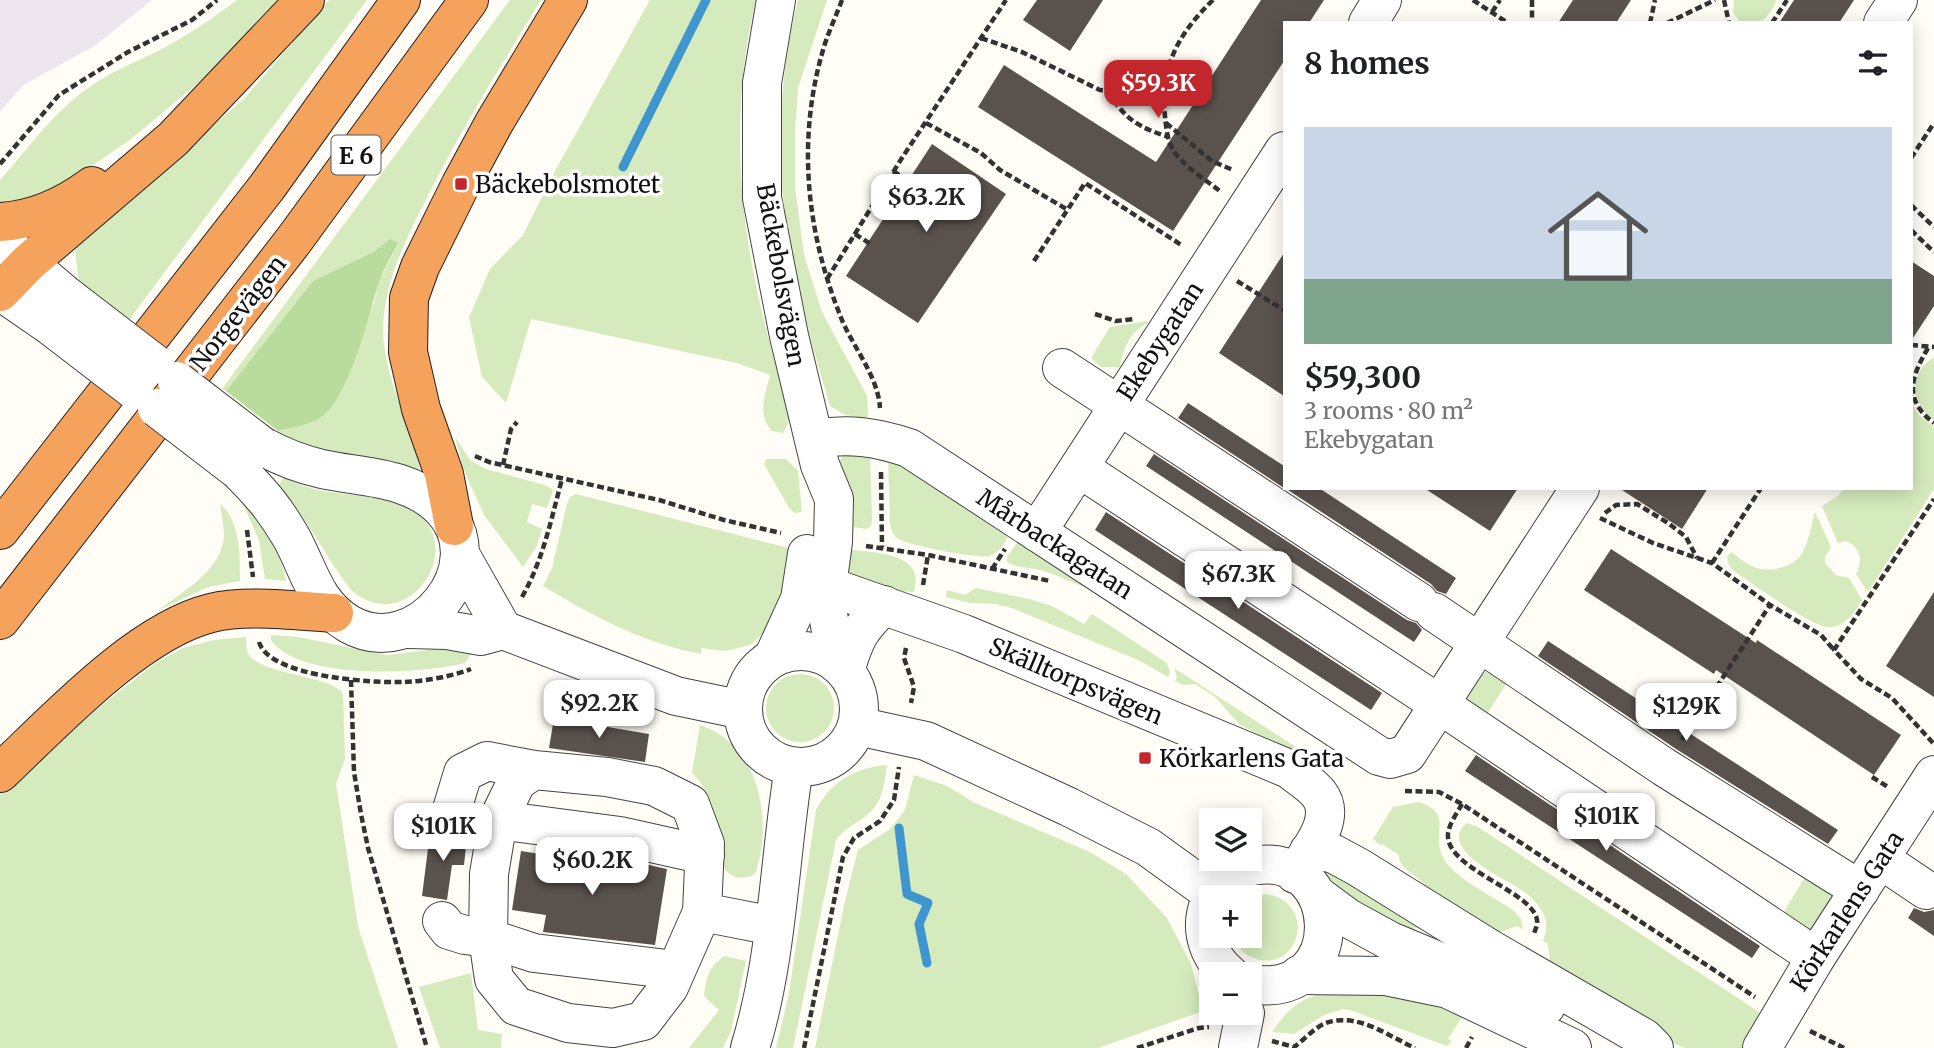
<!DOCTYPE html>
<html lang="en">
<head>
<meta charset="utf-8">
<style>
  :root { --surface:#fff; --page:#f2f2f2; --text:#202124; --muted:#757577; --accent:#c4262e }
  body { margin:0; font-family:Merriweather,serif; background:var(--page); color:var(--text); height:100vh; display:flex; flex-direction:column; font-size:26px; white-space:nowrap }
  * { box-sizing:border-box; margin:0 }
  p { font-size:23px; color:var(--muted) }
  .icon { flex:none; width:38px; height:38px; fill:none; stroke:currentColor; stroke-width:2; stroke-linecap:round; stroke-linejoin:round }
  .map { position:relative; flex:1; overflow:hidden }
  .drawer { position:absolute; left:1283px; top:21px; width:630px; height:469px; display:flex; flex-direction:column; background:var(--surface); border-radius:0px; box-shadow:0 4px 18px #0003 }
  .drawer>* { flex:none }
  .buttons { position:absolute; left:1199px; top:808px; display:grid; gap:14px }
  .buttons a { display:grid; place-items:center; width:63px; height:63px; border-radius:0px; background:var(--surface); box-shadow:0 4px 18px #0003; font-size:35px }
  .price { position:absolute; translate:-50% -60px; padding:0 16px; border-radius:14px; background:#fff; color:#222; font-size:23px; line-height:46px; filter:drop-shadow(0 2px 4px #0008) }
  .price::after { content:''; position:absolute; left:50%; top:42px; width:21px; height:16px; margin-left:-10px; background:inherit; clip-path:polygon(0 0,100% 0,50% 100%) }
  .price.on { background:var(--accent); color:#fff }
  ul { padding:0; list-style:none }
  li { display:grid; align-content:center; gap:14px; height:371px; padding:0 21px }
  li span { display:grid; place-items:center; height:217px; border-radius:0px; color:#555 }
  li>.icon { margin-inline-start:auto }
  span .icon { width:126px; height:126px; fill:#fffc; stroke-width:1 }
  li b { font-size:30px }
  h2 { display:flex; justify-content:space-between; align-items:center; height:84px; padding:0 21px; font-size:30px }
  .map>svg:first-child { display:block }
  .industrial { fill:#eee6ef }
  .green { fill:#d5ebbd }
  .forest { fill:#b9dc9c }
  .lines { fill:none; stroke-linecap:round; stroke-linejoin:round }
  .stream { stroke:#3f96cf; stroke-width:9 }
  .building { fill:#5a524d }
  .minor-casing { stroke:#444; stroke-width:40 }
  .highway-casing { stroke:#222; stroke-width:40 }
  .path { stroke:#333; stroke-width:4.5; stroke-dasharray:7 3.5; stroke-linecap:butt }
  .minor { stroke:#fff; stroke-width:38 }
  .highway { stroke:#f5a25d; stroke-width:38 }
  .minor-bridge-casing { stroke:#444; stroke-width:40; stroke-linecap:butt }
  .minor-bridge { stroke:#fff; stroke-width:38 }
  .poi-dot { fill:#c4262e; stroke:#fff; stroke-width:2.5 }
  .labels { text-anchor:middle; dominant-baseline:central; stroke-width:7; stroke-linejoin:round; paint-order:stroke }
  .shield { fill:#fff; stroke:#585858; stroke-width:2 }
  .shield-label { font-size:23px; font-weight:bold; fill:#111 }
  .poi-label { font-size:24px; fill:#111; stroke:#fff; text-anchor:start }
  .street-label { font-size:24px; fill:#111; stroke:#fff }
</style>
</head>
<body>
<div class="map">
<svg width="1934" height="1048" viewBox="0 0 1934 1048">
  <rect width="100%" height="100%" fill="#fffdf5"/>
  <path class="industrial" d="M0 0H152L96 45 22 86 0 112Z"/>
  <g class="green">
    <path d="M237 0H284L205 77 131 139 44 199 0 206V180C30 147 55 109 94 84 115 70 138 61 160 50 188 35 212 19 237 0Z"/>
    <path d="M329 0H367L129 320 79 283 75 251 77 240 244 99Z"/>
    <path d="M510 0H541C503 62 465 123 432 188 409 233 383 280 383 332 384 375 411 427 420 470L338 457 279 436 278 431 308 424 326 413 374 303 379 281 398 244 390 239 373 252 313 281 226 391 222 389Z"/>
    <path d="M650 0H756C734 89 736 185 754 275 763 323 778 372 790 419L783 433 772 431C756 413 766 394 770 375L737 363 531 319 506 403 482 377 469 317 490 269 523 235 554 173Z"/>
    <path d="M798 0H827L798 88 795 131V187L804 255 822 312 867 396 868 416 866 418 845 415 830 406C814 351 797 296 788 240 776 162 778 76 798 0Z"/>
    <path d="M1734 0H1775L1776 2C1765 22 1763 23 1741 23L1733 13Z"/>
    <path d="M1147 321 1149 323C1130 330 1123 349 1120 367H1101L1091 358 1110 327Z"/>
    <path d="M1934 357V420C1910 403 1909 373 1934 357Z"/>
    <path d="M1911 402 1919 415 1934 427V489L1868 592 1856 574C1863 561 1861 547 1846 541L1838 543 1822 506 1838 496 1844 488H1911Z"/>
    <path d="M455 437 471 461 486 469 545 485 553 490 547 508 532 504 527 522 542 529 537 546 523 567 484 515 464 470Z"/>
    <path d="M870 450 872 522 870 527 866 529 844 526 840 460 844 453Z"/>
    <path d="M888 454 1009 530C1007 541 1000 552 989 556 980 559 904 545 897 538 892 534 891 529 890 523Z"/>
    <path d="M766 459H786L798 471 802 512 795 513 789 508 764 464Z"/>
    <path d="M284 477C324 502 378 487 417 514 465 548 411 633 356 594 348 588 342 577 336 569 317 541 302 510 278 486Z"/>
    <path d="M576 494 789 548 790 570 771 626 750 645 726 651 701 648V654C643 643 593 616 543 586L552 568 567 504 570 497Z"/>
    <path d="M241 500C261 524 280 550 286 581L265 579 259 540Z"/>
    <path d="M220 504C241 522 240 557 240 581L208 587 159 610C183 591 221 571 224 537 224 527 222 515 220 504Z"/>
    <path d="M1815 512 1830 545 1831 548 1825 556V563L1836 575 1849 578 1862 600C1855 612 1846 626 1830 627 1813 628 1758 587 1741 576 1733 571 1728 567 1727 557L1731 552C1738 557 1746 564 1754 567 1768 573 1792 568 1801 555 1809 543 1811 525 1815 512Z"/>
    <path d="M1020 538 1350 758 1325 744 1086 588C1069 581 1053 573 1036 569 1026 567 1016 568 1007 562V557Z"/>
    <path d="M845 549C872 553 927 551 914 592L898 591 847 576Z"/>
    <path d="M976 588 1029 599 1052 606 1084 624 1092 614 1167 663 1170 672 1168 677 1138 660 1012 608 995 604 970 603 946 597 947 590 965 595Z"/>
    <path d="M271 635 298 637 387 655 445 648 473 651 465 663C421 674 300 681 271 640Z"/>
    <path d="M246 637C246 642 246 649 248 653 258 675 333 675 343 694L345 759 336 784 358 927 398 1048H0V794L103 704 157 662 183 648 214 640Z"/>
    <path d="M1174 668 1302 751 1299 757 1239 724 1215 697 1195 684 1183 685 1175 681 1177 677Z"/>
    <path d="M1483 672 1492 673 1508 681 1485 717 1469 703 1466 698Z"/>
    <circle cx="800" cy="708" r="34"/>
    <path d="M700 725C759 744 774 821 755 874 743 880 734 879 725 870 715 834 720 800 692 773Z"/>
    <path d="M887 765C884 788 882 805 862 819 852 826 843 830 836 840L793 1048H776L789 994 816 810C832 781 854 768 887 765Z"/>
    <path d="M914 775 947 786 975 803 1090 852 1126 874 1167 918 1191 964 1203 1011 1098 1048H815L845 901 858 850 890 829 905 810Z"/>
    <path d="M1419 802C1454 814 1431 831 1443 857 1452 877 1494 897 1513 910L1521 919 1523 929 1517 926 1490 936 1427 890C1422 875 1398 871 1399 855L1382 844 1380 845 1373 839 1393 807Z"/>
    <path d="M1467 823 1478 827 1759 1012V1022L1743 1048H1685L1660 1038 1551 971 1548 944 1543 941C1546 932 1548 924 1544 915 1540 905 1531 897 1523 891 1507 879 1435 849 1467 823Z"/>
    <path d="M1317 866 1428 923 1403 934 1351 909Z"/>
    <path d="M1806 875 1829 892 1832 900 1811 934 1779 920Z"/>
    <path d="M1266 894C1317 901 1301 972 1256 959 1245 956 1237 947 1234 936H1250V899Z"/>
    <path d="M725 956 746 961 731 1031 723 1048H689L719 1010 704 996C706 979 709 965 725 956Z"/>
    <path d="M471 973 478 1030 502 1034 501 1048H440L419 987Z"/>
    <path d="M1356 987 1467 1009 1448 1039 1452 1041 1447 1046 1350 1010 1343 1009 1324 1015 1294 1034 1272 1032C1297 995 1314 994 1356 987Z"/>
  </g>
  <path class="forest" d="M390 239 398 243C392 256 383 269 379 282 368 317 352 386 327 412 315 425 294 427 278 431L226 391 313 281 373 252Z"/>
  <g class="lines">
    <g class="stream">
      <path d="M623 167 706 0"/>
      <path d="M899 828 907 894 928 903 919 924 927 963"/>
    </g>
  </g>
  <g class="building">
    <path d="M1037 0H1103L1070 51 1023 20Z"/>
    <path d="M1261 0H1324L1309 23H1284V61L1173 231 978 107 1004 65 1156 162Z"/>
    <path d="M1573 0H1631L1616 23H1558Z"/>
    <path d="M1794 0H1854L1839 23H1779Z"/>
    <path d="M932 144 1006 194 918 323 846 276Z"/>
    <path d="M1284 253V396L1219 353Z"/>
    <path d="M1911 261 1934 276V306L1911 341Z"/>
    <path d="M1188 403 1284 466V488L1178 418Z"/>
    <path d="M1154 454 1407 620 1416 623 1422 630 1414 642 1146 466Z"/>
    <path d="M1285 488H1319L1456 578 1446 594 1437 591 1431 584Z"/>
    <path d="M1424 488H1518L1490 531Z"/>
    <path d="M1619 488H1708L1682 529Z"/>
    <path d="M1106 512 1382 693 1371 710 1095 530Z"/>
    <path d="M1611 549 1756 643 1757 640 1901 735 1874 775 1716 670 1714 674 1584 590Z"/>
    <path d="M1934 592V697L1886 666Z"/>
    <path d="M1548 641 1838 830 1828 844 1676 749 1538 656Z"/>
    <path d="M554 718 649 734 645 762 549 748Z"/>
    <path d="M1476 755 1760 946 1752 958 1465 771Z"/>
    <path d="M431 825 435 831 444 837H456L464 832 468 827 464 865H452L447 900 422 896Z"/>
    <path d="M521 851 630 868 631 861 667 869 655 945 543 932 546 915 512 910Z"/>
    <path d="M1914 908 1924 912 1934 910V936L1908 918Z"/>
  </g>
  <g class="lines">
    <g class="minor-casing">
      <g id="minor">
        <path d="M776 0 762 83V198L789 336 820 465 834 499 833 542 827 586V609L837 663"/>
        <path d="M1368 23 1382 0"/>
        <path d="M1883 23 1898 0"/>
        <path d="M0 239 63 293"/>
        <path d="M0 291 48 324"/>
        <path d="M1062 368 1419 602"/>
        <path d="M814 439C849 433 876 437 909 448L1379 756 1390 759 1407 754 1580 488"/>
        <path d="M1079 468 1439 704 1816 957"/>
        <path d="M239 471C262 494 274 508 291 537 309 569 314 603 349 624 417 663 497 564 441 508 409 476 363 478 322 469 300 464 282 457 262 446"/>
        <path d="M1037 532 1284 151"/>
        <path d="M461 556 503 630"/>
        <path d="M805 578 964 634 1289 769C1299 777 1311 784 1319 794 1338 819 1308 852 1295 874"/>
        <path d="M1434 612 1664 767 1860 890"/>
        <path d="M408 629 447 630 481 636 503 630 676 696 743 710"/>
        <circle cx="801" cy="709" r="58"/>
        <path d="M773 658 800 599 807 554"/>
        <path d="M845 671C855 638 859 629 884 605"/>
        <path d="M857 726 926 741 1069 807 1148 847 1213 894"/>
        <path d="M450 816 463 773 487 761 534 770 607 777 654 786 690 804 705 844 702 912 669 987 643 1021 613 1028 568 1023 516 1006 494 979 488 938 489 874 498 820 517 781 534 770"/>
        <path d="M498 820 620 836 705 855"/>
        <path d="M1309 851H1322L1334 854 1358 867 1490 949 1644 1038 1654 1048"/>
        <path d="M1880 859 1926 890"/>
        <path d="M1317 895 1348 918 1390 941 1546 1006"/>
        <path d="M1212 898C1220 881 1235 870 1253 866 1342 848 1354 1001 1250 984"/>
        <path d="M1211 899C1198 927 1207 956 1230 975"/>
        <path d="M702 912 773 926"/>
        <path d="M442 921 449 930 465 935 488 938 534 953 676 970"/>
        <path d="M1299 975 1385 976 1448 989 1572 1048"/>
        <path d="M750 1048C778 957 779 860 794 767"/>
        <path d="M1238 1048 1245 1013"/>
        <path d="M1762 1048 1816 957 1934 775"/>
      </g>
    </g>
    <g class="highway-casing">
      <g id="highway">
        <path d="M0 222C34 220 65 206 92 186"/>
        <path d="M0 292 28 263 173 139 305 0"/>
        <path d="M454 526 444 474 421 409 408 352 409 298 420 267 461 184 494 123 568 0"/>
        <path d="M0 530 267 187 401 0"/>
        <path d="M0 620 294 240 469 0"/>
        <path d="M0 773C55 721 138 631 211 613 245 604 298 611 334 613"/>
      </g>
    </g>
    <g class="path">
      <path d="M842 0C836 16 828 33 823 50 797 139 806 230 840 315 851 345 878 375 880 408"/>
      <path d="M1213 0C1178 34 1160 67 1165 116 1166 126 1167 139 1172 148 1182 166 1205 179 1221 192"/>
      <path d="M1473 0 1508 23"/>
      <path d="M1532 0V23"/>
      <path d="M1724 0 1729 23"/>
      <path d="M1492 12 1500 0"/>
      <path d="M1650 23 1655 0"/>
      <path d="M1667 23 1715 0"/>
      <path d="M1772 23 1787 0"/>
      <path d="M981 38 1022 52 1100 90C1123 92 1149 76 1168 63"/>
      <path d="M1109 91C1123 119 1140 128 1169 137"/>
      <path d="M926 123 981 153 1000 170 1068 210"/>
      <path d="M1166 123 1212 161 1233 170"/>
      <path d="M1911 158 1934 123"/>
      <path d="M0 164 59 95 128 52 192 20 217 0"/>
      <path d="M893 171 910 182"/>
      <path d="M1911 205 1934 227"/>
      <path d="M1911 230 1934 252"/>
      <path d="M855 234 872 245"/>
      <path d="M1034 261 1085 183 1183 246"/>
      <path d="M827 279 900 161 1006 0"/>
      <path d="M1237 281 1284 310"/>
      <path d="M1095 314 1116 321 1135 319"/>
      <path d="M1911 345 1934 347"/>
      <path d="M1928 348C1911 377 1903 400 1934 423"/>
      <path d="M475 456 489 462 659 500 724 520 781 533"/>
      <path d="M503 465 511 429 517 422"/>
      <path d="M881 472 882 547"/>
      <path d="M1605 513 1616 505 1637 504 1668 523 1686 537 1697 558"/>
      <path d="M1600 518 1653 543 1712 563 1770 605 1821 635 1834 650"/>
      <path d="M247 530 253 577"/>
      <path d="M866 546 928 555 1050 581"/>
      <path d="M1712 563 1761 488"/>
      <path d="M992 569 1005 549"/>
      <path d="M923 585 928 555"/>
      <path d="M522 597C543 560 551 520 562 479"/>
      <path d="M259 642C269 677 372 683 403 682 425 681 450 677 471 669"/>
      <path d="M906 648 904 658 914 687 911 703"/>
      <path d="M351 680 354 772 361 814 368 848 427 1048"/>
      <path d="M1682 740 1770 605"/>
      <path d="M1933 743 1892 698 1861 679 1834 650 1934 499"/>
      <path d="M1872 777 1888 787"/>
      <path d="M1405 791 1439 792 1462 804 1755 997"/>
      <path d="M1462 804C1457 813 1449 824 1448 834 1445 869 1533 891 1537 920 1538 925 1535 930 1533 936"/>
      <path d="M1810 1031 1844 1048"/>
      <path d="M1272 1041 1294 1047C1304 1040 1315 1027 1326 1023 1358 1012 1388 1036 1415 1048"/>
      <path d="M804 1048 843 857 854 838 880 821 894 800 899 767"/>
      <path d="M1137 1048 1199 1028 1209 1027"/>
      <path d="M1466 1048 1472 1037"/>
    </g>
    <use href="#minor" class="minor"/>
    <use href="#highway" class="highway"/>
    <g class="minor-bridge-casing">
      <g id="minor-bridge">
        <path d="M63 293 154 363"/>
        <path d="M48 324 134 390"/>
        <path d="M177 381 262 446"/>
        <path d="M157 408 239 471"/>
      </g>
    </g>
    <use href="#minor-bridge" class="minor-bridge"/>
  </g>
  <g class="poi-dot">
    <rect x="454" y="177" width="14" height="14" rx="3.5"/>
    <rect x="1138" y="751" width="14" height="14" rx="3.5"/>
  </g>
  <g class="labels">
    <rect class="shield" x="331.5" y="135.5" width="49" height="39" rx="5"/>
    <g class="shield-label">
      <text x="356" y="155">E 6</text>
    </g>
    <g class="poi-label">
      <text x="475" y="184">Bäckebolsmotet</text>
      <text x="1159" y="758">Körkarlens Gata</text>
    </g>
    <g class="street-label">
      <text transform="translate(781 275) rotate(80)">Bäckebolsvägen</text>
      <text transform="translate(238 313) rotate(-52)">Norgevägen</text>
      <text transform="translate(1160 341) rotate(-57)">Ekebygatan</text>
      <text transform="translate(1055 544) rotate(33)">Mårbackagatan</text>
      <text transform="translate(1076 681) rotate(23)">Skälltorpsvägen</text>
      <text transform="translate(1847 911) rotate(-57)">Körkarlens Gata</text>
    </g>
  </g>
</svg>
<div class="buttons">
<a><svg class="icon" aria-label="layers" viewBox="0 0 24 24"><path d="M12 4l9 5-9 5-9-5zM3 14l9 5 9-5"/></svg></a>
<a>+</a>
<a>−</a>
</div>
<b class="price on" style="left:1158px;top:120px">$59.3K</b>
<b class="price" style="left:926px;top:234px">$63.2K</b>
<b class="price" style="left:1238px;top:611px">$67.3K</b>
<b class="price" style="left:599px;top:740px">$92.2K</b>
<b class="price" style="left:1686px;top:743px">$129K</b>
<b class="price" style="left:1606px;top:853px">$101K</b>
<b class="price" style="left:443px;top:863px">$101K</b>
<b class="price" style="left:592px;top:897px">$60.2K</b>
<section class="drawer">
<h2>8 homes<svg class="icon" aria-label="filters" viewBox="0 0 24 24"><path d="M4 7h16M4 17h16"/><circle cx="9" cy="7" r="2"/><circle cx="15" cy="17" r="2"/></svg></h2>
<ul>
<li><span style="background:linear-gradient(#c9d6e8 70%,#7fa58c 0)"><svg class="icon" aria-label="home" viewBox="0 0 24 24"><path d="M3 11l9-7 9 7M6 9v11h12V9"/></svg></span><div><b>$59,300</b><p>3 rooms · 80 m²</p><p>Ekebygatan</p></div></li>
</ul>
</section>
</div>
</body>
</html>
